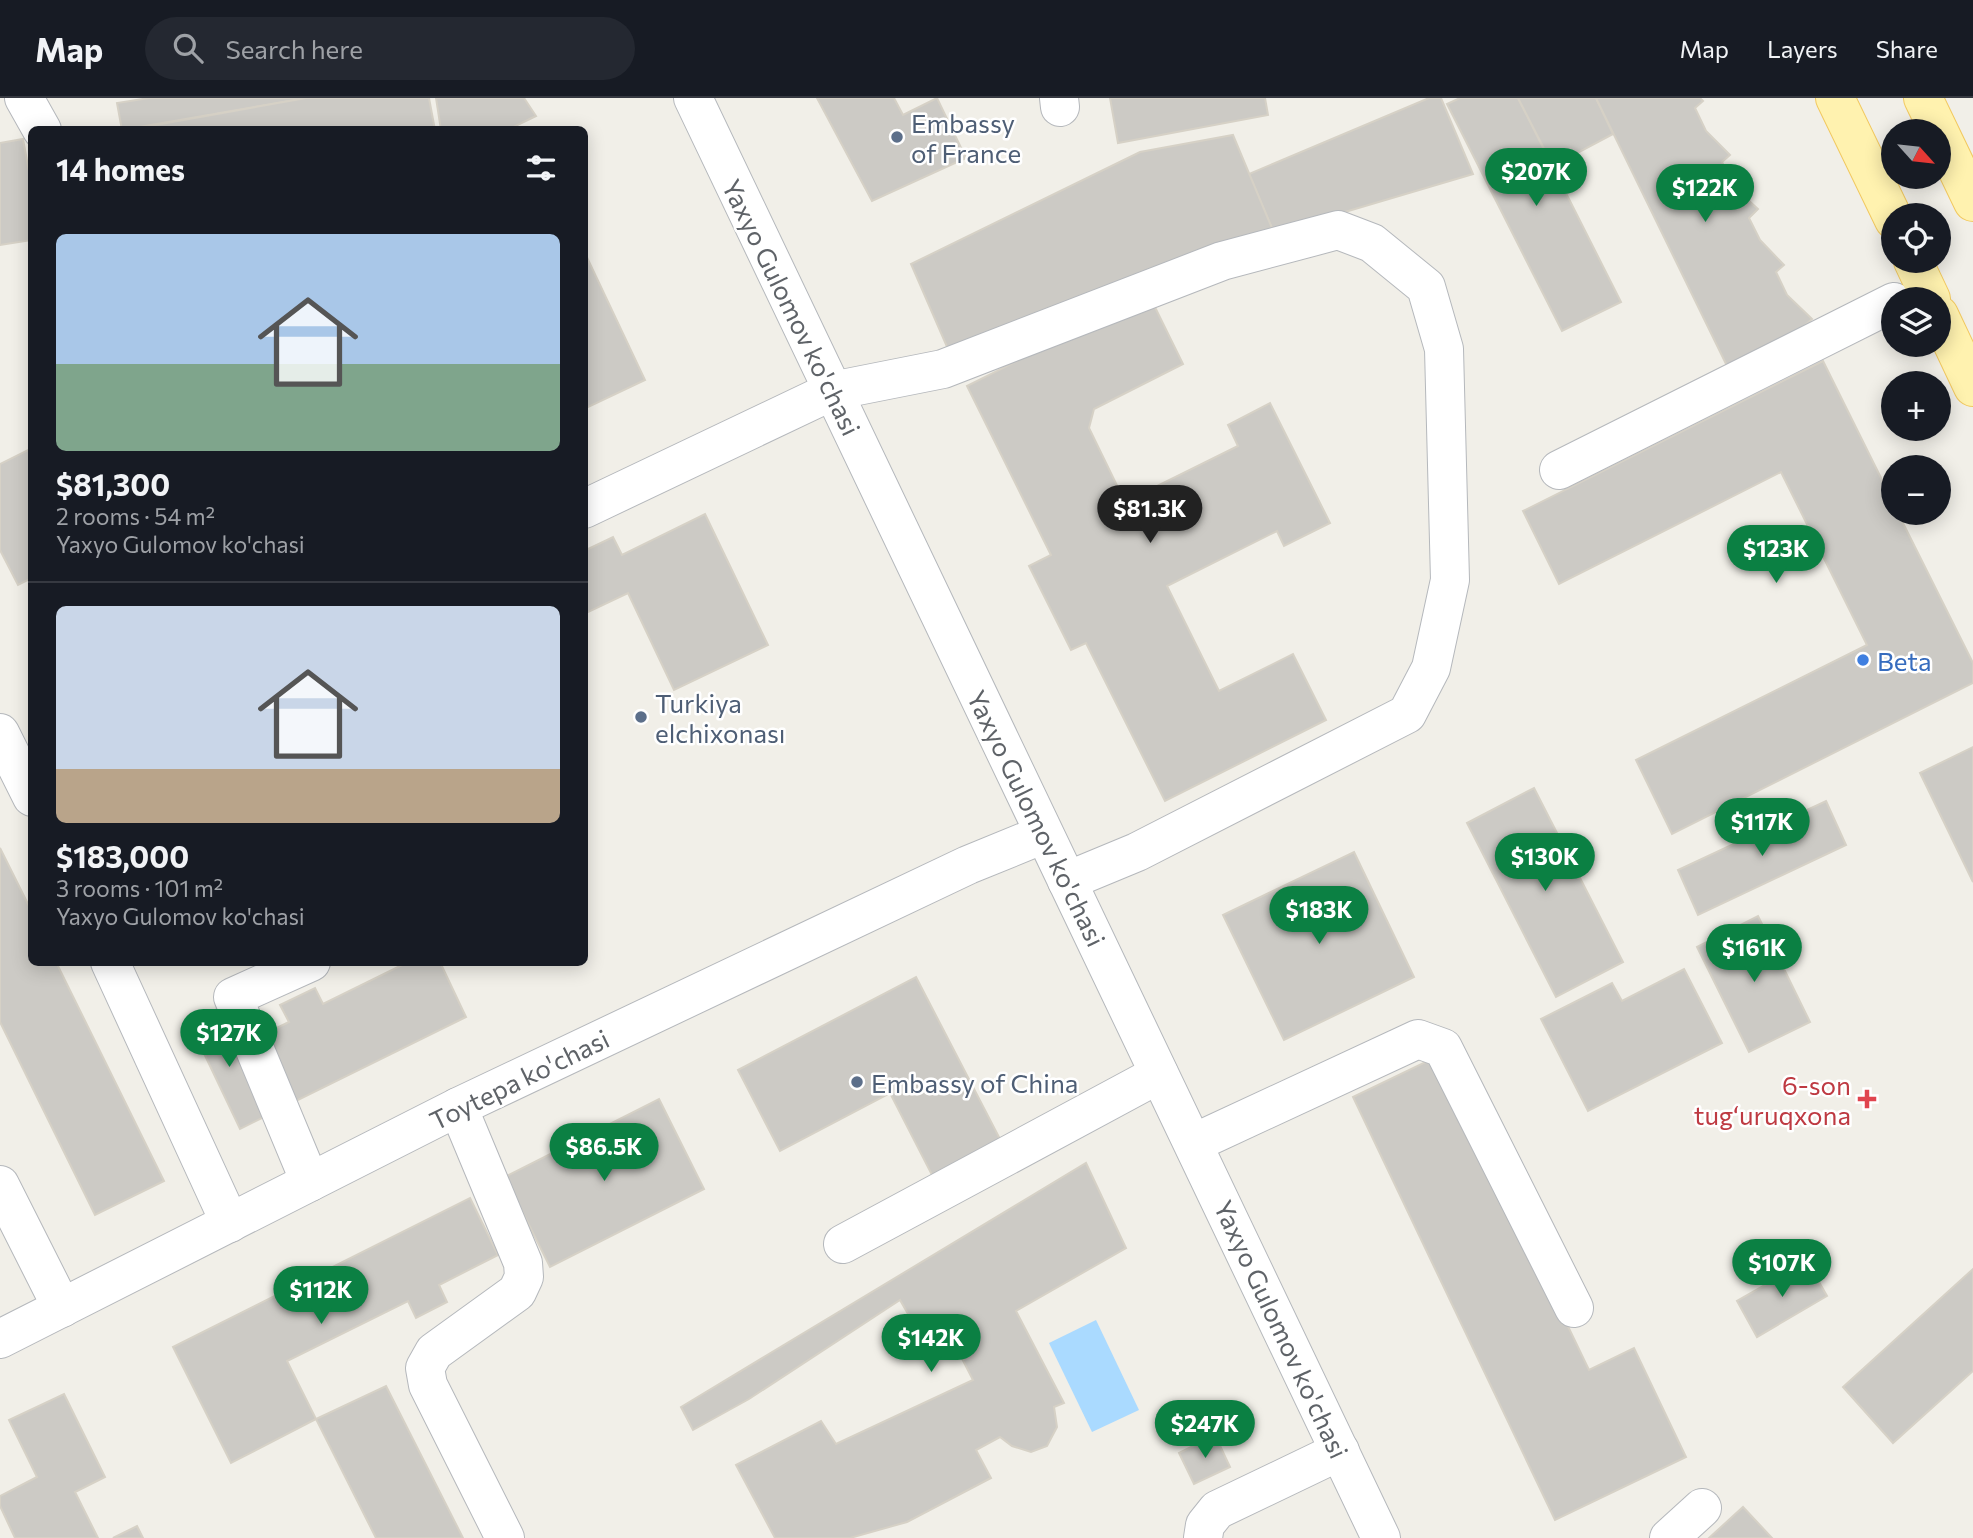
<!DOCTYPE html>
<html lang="en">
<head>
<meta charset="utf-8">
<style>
  :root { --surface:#171b24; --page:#242831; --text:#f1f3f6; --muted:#9ea1a6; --line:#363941; --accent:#0b8043 }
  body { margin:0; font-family:Commissioner,sans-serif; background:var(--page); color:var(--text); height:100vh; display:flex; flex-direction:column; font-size:26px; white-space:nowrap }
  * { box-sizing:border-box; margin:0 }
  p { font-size:23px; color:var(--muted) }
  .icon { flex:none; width:38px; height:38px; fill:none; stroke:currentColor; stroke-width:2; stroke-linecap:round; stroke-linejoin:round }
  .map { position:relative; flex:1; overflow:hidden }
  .drawer { position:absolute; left:28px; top:28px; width:560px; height:840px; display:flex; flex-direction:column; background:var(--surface); border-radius:10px; box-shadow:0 4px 18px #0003 }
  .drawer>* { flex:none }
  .needle { width:46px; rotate:117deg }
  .fabs { position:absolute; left:1881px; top:21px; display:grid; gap:14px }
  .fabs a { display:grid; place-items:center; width:70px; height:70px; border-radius:50%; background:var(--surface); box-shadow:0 4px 18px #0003; font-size:35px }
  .price { position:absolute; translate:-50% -60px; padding:0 16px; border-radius:24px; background:var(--accent); color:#fff; font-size:23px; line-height:46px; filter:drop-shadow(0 2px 4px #0008) }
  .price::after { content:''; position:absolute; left:50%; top:42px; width:21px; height:16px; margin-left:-10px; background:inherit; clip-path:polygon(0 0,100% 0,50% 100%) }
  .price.selected { background:#222; color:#fff }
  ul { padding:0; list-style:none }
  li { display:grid; align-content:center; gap:14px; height:371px; padding:0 28px }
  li+li { border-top:2px solid var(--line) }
  li span { display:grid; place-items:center; height:217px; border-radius:10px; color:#555 }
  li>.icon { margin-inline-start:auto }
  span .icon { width:126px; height:126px; fill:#fffc; stroke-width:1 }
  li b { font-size:30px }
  h2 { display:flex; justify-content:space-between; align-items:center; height:84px; padding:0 28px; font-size:30px }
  header { display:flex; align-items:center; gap:42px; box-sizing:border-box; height:98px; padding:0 35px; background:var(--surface); border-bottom:2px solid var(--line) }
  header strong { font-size:33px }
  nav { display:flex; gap:38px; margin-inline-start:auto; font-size:24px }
  .search { width:490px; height:63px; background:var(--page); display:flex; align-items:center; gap:18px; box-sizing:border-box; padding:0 24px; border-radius:38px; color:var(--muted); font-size:26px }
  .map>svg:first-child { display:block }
  .water { fill:#aadaff }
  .building { fill:#cccac5; stroke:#d6d1c6; stroke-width:2 }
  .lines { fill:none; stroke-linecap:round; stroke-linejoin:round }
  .minor-casing { stroke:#b5b8bc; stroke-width:40 }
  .major-casing { stroke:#f2c960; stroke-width:40 }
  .minor { stroke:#fff; stroke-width:38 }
  .major { stroke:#fff2af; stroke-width:38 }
  .service-dot { fill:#5c6f8a; stroke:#fff; stroke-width:2.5 }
  .shop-dot { fill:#3f7fe0; stroke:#fff; stroke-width:2.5 }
  .health-dot { fill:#e0444e; stroke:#fff; stroke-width:2.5 }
  .labels { text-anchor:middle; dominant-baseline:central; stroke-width:5; stroke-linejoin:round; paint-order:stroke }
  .service-label { font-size:26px; fill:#4e5e75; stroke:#fff; text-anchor:start }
  .street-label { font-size:26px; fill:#5f6368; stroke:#fff }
  .shop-label { font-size:26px; fill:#366cbe; stroke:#fff; text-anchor:start }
  .health-label { font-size:26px; fill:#be3a42; stroke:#fff; text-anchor:end }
</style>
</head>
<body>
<header>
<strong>Map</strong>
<div class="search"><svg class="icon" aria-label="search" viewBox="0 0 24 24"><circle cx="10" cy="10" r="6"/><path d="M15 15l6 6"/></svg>Search here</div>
<nav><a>Map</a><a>Layers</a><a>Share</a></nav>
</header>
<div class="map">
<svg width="1973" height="1440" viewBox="0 0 1973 1440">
  <rect width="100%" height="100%" fill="#f1efe8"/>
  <path class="water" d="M1096 1222 1139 1312 1092 1334 1049 1245Z"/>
  <g class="building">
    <path d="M149 0H306L122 32 117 5Z"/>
    <path d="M306 0H429L435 32H128Z"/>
    <path d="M436 0H524L536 18 507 32H441Z"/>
    <path d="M817 0H894L903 17 937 0 966 60 872 103Z"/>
    <path d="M1110 0H1265L1268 17 1118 45Z"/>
    <path d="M1429 0H1441L1473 76 1274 135 1249 76Z"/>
    <path d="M1460 0H1518L1621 204 1562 233 1447 6Z"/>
    <path d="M1518 0H1596L1613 36 1553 68Z"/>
    <path d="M1596 0H1700L1703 3 1695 10 1706 33 1730 57 1722 64 1734 89 1758 111 1749 120 1760 142 1784 167 1776 174 1787 197 1812 221 1803 229 1729 272Z"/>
    <path d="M1233 37 1274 135 951 258 911 166 1140 54Z"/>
    <path d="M23 41 32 90V142L0 147V45Z"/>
    <path d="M584 153 645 282 584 311Z"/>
    <path d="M1149 197 1183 266 1094 311 1089 330 1125 404 1238 348 1228 327 1270 305 1330 425 1284 448 1277 433 1167 488 1219 593 1293 556 1326 622 1165 703 1086 545 1071 552 1029 468 1051 457 967 288Z"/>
    <path d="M1823 263 1894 406V415H1898L1973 565V585L1672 736 1636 662 1867 547 1781 374 1559 486 1523 413Z"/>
    <path d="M32 350V480L18 487 0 452V366Z"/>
    <path d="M705 416 768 547 674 592 628 495 584 516V453L613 439 622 457Z"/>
    <path d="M1973 649V784L1920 675Z"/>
    <path d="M1534 690 1623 864 1556 899 1467 725Z"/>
    <path d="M1826 703 1846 747 1698 817 1678 772Z"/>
    <path d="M0 750 32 814V864H56L164 1083 95 1117 0 924Z"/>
    <path d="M1354 754 1414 879 1284 942 1223 817Z"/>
    <path d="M1758 818 1810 924 1749 954 1697 849Z"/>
    <path d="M408 864H440L466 919 292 1005 260 938 289 924 280 907 315 890 323 906Z"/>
    <path d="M1684 871 1722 945 1588 1013 1541 921 1612 885 1622 903Z"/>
    <path d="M916 879 1000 1041 932 1077 890 995 780 1053 738 972Z"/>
    <path d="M217 911 268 1017 240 1031 189 924Z"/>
    <path d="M1438 958 1589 1272 1634 1250 1686 1359 1555 1422 1353 999Z"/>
    <path d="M659 1001 704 1091 550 1169 505 1079Z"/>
    <path d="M1086 1065 1126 1150 1016 1213 1064 1305 1054 1309 1057 1329 1047 1348 1031 1354 1012 1348 1000 1339 976 1352 991 1380 907 1424 850 1440H775L736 1367 821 1323 836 1346 973 1282 954 1245 931 1256 900 1202 749 1301 693 1332 681 1309Z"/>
    <path d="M470 1100 498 1157 439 1187 447 1204 416 1220 408 1203 287 1263 316 1321 231 1365 173 1249Z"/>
    <path d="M1807 1163 1827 1198 1757 1239 1737 1203Z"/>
    <path d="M1973 1171V1273L1893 1345 1843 1289Z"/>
    <path d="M386 1288 463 1440H376L316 1321Z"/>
    <path d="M64 1296 105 1379 75 1394 98 1440H15L0 1408V1398L37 1379 9 1322Z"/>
    <path d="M1215 1337 1230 1369 1194 1386 1179 1355Z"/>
    <path d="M1743 1409 1772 1440H1709Z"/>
    <path d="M137 1428 143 1440H113Z"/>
  </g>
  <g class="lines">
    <g class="minor-casing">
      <g id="minor">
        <path d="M24 0 42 32"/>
        <path d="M693 0 1381 1440"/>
        <path d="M1059 0 1060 9"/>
        <path d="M1559 372 1894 204"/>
        <path d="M584 411 832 293 943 271 1222 163 1338 132 1372 145 1426 189 1444 251 1450 482 1431 570 1407 616 1137 754 1067 783"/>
        <path d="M0 635 32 699"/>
        <path d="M110 864 230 1125"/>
        <path d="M458 1009 523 1165 524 1179 517 1194 434 1254 425 1270 428 1287 505 1440"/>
        <path d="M1194 1045 1418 941 1443 950 1574 1210"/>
        <path d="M310 1084 233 899 311 864"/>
        <path d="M0 1087 62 1210"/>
        <path d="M843 1146 1159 976"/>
        <path d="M0 1241 458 1009 968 767 1044 736"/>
        <path d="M1203 1440 1205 1427 1217 1412 1340 1353"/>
        <path d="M1669 1440 1702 1410"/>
      </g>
    </g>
    <g class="major-casing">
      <g id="major">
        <path d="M1835 0 1894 122"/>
        <path d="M1923 0 1973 104"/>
        <path d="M1913 163 1931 201"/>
        <path d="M1939 217 1973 289"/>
      </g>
    </g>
    <use href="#minor" class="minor"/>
    <use href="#major" class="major"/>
  </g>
  <g class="service-dot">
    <circle cx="897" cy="39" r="7"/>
    <circle cx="641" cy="619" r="7"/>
    <circle cx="857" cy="984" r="7"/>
  </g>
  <circle class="shop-dot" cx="1863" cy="562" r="7"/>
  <path class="health-dot" d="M1863.5 990.5h7v7h7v7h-7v7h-7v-7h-7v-7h7z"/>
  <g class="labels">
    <g class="service-label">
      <text x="911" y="24">Embassy<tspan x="911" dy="30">of France</tspan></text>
      <text x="655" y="604">Turkiya<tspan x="655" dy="30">elchixonası</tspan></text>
      <text x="871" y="984">Embassy of China</text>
    </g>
    <g class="street-label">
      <text transform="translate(792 209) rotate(64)">Yaxyo Gulomov ko'chasi</text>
      <text transform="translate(1037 720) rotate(64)">Yaxyo Gulomov ko'chasi</text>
      <text transform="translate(519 981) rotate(-26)">Toytepa ko'chasi</text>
      <text transform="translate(1282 1231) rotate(65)">Yaxyo Gulomov ko'chasi</text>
    </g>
    <g class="shop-label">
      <text x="1877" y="562">Beta</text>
    </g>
    <g class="health-label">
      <text x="1851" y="986">6-son<tspan x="1851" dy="30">tug‘uruqxona</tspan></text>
    </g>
  </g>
</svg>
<div class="fabs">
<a><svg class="needle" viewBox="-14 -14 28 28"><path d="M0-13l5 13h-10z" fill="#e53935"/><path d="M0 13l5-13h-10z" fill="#9ea1a6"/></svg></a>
<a><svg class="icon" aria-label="locate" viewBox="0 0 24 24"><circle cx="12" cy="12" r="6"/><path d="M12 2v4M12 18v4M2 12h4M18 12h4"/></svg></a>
<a><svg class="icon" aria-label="layers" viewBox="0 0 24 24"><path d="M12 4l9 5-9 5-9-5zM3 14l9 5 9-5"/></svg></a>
<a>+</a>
<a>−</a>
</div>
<b class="price" style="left:1536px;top:110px">$207K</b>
<b class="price" style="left:1705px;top:126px">$122K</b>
<b class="price selected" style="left:1150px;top:447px">$81.3K</b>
<b class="price" style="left:1776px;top:487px">$123K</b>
<b class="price" style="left:1762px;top:760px">$117K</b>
<b class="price" style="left:1545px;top:795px">$130K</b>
<b class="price" style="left:1319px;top:848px">$183K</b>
<b class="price" style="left:1754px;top:886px">$161K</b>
<b class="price" style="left:229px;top:971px">$127K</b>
<b class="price" style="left:604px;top:1085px">$86.5K</b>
<b class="price" style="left:1782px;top:1201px">$107K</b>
<b class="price" style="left:321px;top:1228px">$112K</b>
<b class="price" style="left:931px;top:1276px">$142K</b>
<b class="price" style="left:1205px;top:1362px">$247K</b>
<section class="drawer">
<h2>14 homes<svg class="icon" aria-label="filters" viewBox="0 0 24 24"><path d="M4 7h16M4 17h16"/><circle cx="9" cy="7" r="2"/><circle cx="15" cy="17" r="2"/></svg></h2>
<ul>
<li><span style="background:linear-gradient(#a9c7e8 60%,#7fa58c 0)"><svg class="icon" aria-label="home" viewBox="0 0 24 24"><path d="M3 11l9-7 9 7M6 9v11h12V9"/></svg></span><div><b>$81,300</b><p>2 rooms · 54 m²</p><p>Yaxyo Gulomov ko'chasi</p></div></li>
<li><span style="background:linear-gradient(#c9d6e8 75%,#b9a48a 0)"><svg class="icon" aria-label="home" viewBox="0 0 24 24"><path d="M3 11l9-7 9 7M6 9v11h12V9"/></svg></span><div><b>$183,000</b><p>3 rooms · 101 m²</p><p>Yaxyo Gulomov ko'chasi</p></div></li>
</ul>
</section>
</div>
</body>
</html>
